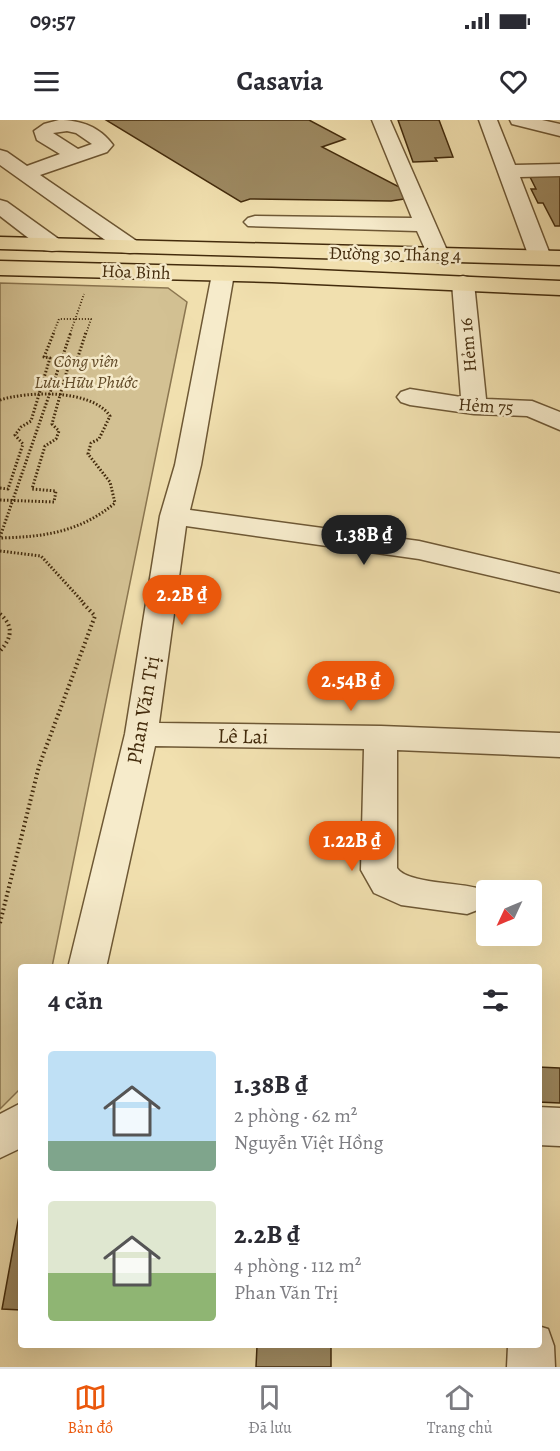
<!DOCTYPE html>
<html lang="vi">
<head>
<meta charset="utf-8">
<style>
  :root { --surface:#fff; --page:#f7f7f7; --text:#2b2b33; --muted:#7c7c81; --line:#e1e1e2; --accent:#ea580c }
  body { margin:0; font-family:Alegreya,serif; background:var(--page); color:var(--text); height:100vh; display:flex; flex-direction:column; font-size:22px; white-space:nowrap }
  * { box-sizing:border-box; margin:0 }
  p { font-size:20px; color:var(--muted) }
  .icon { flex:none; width:33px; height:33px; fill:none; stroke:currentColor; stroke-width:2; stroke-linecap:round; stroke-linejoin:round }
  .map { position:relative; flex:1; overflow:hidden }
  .sheet { position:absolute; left:18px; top:844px; width:524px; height:384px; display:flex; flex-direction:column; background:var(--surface); border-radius:6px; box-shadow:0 6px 24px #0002 }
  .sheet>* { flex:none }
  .needle { width:39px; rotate:226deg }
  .buttons { position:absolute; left:476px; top:760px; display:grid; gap:12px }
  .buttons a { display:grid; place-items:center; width:66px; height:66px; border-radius:6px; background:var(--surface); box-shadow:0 6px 24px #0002; font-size:30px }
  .price { position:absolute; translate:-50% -51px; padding:0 14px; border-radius:21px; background:var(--accent); color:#fff; font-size:20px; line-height:39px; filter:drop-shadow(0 2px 3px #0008) }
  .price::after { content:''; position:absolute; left:50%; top:36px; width:18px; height:14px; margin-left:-9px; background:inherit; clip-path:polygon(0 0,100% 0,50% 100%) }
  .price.active { background:#222; color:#fff }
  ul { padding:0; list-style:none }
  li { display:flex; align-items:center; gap:18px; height:150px; padding:0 30px }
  li span { display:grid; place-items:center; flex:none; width:168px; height:120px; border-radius:6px; color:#555 }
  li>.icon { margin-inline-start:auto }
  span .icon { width:72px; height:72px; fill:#fffc; stroke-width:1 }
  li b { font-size:26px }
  h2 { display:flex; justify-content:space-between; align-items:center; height:72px; padding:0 30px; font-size:26px }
  .status { display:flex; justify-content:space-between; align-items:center; height:42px; padding:0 30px; background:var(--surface); direction:ltr }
  .status svg { height:16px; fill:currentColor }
  header { display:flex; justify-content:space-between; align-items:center; height:78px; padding:0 30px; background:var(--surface); font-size:27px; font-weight:700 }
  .menu { display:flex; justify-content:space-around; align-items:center; height:84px; border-top:2px solid var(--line); background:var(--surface); font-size:16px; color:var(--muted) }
  .menu a { display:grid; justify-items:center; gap:3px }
  .menu .active { color:var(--accent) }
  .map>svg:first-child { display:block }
  .green { fill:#d3c193; stroke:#8b7650; stroke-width:1.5 }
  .building { fill:#9d8961; stroke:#432b0c; stroke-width:1.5 }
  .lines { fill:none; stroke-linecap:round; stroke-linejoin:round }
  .minor-casing { stroke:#6e5835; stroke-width:3 }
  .major-casing { stroke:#432b0c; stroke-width:3 }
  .path-far2 { stroke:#432b0c; stroke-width:2; stroke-dasharray:1 2; stroke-linecap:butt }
  .path-far1 { stroke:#432b0c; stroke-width:3; stroke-dasharray:1.5 2; stroke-linecap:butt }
  .path { stroke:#432b0c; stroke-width:4; stroke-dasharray:1.5 3; stroke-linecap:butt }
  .minor { fill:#f6ebcb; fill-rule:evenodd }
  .major { fill:#f1e0af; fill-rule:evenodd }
  .labels { text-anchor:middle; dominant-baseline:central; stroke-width:5; stroke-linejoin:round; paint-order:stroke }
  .far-street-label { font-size:18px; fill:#432b0c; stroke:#f6ebcb }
  .far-park-label { font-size:18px; font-style:italic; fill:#604927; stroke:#f6ebcb }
  .street-label { font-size:21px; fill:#432b0c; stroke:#f6ebcb }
</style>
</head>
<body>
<div class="status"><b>09:57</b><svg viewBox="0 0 49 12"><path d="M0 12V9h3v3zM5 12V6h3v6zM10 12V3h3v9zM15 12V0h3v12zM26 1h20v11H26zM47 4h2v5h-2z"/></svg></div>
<header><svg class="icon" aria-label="menu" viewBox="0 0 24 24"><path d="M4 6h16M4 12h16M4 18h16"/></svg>Casavia<svg class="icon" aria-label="heart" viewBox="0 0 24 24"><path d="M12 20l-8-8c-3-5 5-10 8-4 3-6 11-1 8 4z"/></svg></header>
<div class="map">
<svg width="560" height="1247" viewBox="0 0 560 1247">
  <rect width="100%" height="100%" fill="#f1e0af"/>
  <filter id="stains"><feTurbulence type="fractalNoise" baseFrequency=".00333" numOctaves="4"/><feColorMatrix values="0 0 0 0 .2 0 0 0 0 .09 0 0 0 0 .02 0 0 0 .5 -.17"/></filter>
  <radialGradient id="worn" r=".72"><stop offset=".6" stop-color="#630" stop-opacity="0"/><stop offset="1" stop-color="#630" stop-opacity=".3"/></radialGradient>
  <path class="green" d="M0 163 168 168 187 182 52 847 21 848V968L0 989Z"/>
  <g class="building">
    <path d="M106 0H309L345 19 322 27 405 70 407 76 404 79 391 81 250 79 241 82Z"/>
    <path d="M398 0H439L453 37 435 38 437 41 413 42Z"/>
    <path d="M560 52V106H555L543 83H538L531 69H536L528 53Z"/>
    <path d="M538 947 560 948V983L538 982Z"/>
    <path d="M21 1085V1190L2 1189Z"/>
    <path d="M257 1226H331V1247H256Z"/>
  </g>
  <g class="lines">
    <g class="minor-casing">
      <g id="minor">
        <path d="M59 0C81 0 100 7 113 25L107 32 40 55 138 122 141 127 138 132 130 133 122 132 0 45V30L7 32 27 46 60 34 37 20 34 11 44 4ZM67 11 76 13 92 24 78 29 53 13Z"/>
        <path d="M372 0H390L449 135 446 140 438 142 430 140 417 111 248 106 244 102 248 98 255 96 412 98Z"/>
        <path d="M479 0H497L515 45 560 44V56L520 57 551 137 548 142 540 144 532 142 529 137Z"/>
        <path d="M510 0H542L560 4V16L512 4Z"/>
        <path d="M0 80 7 82 60 120 63 125 60 130 52 131 44 130 0 96Z"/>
        <path d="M223 147 231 149 234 154 201 345 190 390 419 421 560 454V472L419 439 186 406 159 603 381 606 560 613V637L397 630V748C407 764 461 762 480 769L485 779 480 789 467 794 401 785 374 773 361 750 364 629 155 626 106 848H68L125 614 160 396 175 345 212 154 215 149Z"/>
        <path d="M463 156 471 158 474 163 486 279 532 281 560 292V310L527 296 474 294 410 285 401 282 397 277 401 272 410 269 461 277 452 163 455 158Z"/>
        <path d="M21 983V1028L0 1038V994Z"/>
        <path d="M538 987 560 988V1026L538 1025Z"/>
        <path d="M538 1206 548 1209 554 1226 555 1247H507L508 1226H538Z"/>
      </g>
    </g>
    <g class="major-casing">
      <g id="major">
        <path d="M0 117 560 131V145L0 129Z"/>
        <path d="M0 141 272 148 560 161V175L272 162 0 155Z"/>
      </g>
    </g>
    <g class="path-far2">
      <path d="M53 214 59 199H91L86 214"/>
      <path d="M70 214 84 174"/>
    </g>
    <g class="path-far1">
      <path d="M0 280C28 271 92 269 110 296L99 319 91 323 88 334 110 362 115 383C80 412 44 417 0 418"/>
      <path d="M0 368 8 369 23 324 15 315 21 307 31 301 50 238 44 237 54 212"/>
      <path d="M0 380 54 382 56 371 32 369 45 326 56 319 59 311 52 304 70 240H77L86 212"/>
      <path d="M0 417 71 212"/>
      <path d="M0 431 41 436 83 482"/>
    </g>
    <g class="path">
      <path d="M0 494C14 506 12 518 0 531"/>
      <path d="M0 803 39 646 95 496 81 481"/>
    </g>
    <use href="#minor" class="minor"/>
    <use href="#major" class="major"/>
  </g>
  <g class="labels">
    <g class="far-street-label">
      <text transform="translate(395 134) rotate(1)">Đường 30 Tháng 4</text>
      <text transform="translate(136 152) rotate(2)">Hòa Bình</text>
      <text transform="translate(468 225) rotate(-95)">Hẻm 16</text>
      <text transform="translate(486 286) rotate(4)">Hẻm 75</text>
    </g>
    <g class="far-park-label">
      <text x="86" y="241">Công viên<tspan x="86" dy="21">Lưu Hữu Phước</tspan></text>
    </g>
    <g class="street-label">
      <text transform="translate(143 590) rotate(-80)">Phan Văn Trị</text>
      <text transform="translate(243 616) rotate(1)">Lê Lai</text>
    </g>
  </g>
  <rect width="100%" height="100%" filter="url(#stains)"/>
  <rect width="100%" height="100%" fill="url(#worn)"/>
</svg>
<div class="buttons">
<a><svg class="needle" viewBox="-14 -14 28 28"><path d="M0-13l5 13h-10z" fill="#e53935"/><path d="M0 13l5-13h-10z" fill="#7c7c81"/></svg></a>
</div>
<b class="price active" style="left:364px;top:446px">1.38B ₫</b>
<b class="price" style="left:182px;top:506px">2.2B ₫</b>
<b class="price" style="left:351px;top:592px">2.54B ₫</b>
<b class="price" style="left:352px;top:752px">1.22B ₫</b>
<section class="sheet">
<h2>4 căn<svg class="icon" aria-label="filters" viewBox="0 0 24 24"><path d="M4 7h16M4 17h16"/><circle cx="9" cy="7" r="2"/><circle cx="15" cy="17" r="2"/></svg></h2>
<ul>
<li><span style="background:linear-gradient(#bfe0f5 75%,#7fa58c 0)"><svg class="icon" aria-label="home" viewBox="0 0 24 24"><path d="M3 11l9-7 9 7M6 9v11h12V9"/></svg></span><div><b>1.38B ₫</b><p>2 phòng · 62 m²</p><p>Nguyễn Việt Hồng</p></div></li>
<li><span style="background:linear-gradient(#dfe7d0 60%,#8fb573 0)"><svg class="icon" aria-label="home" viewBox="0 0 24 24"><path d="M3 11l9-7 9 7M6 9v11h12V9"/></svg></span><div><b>2.2B ₫</b><p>4 phòng · 112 m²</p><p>Phan Văn Trị</p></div></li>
</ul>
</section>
</div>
<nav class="menu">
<a class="active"><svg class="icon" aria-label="map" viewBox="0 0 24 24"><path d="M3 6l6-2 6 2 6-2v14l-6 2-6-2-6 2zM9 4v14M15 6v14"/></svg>Bản đồ</a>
<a><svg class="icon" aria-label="saved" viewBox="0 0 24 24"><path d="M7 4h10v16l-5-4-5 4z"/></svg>Đã lưu</a>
<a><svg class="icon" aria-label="home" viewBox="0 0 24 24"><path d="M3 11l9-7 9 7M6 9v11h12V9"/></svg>Trang chủ</a>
</nav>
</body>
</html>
